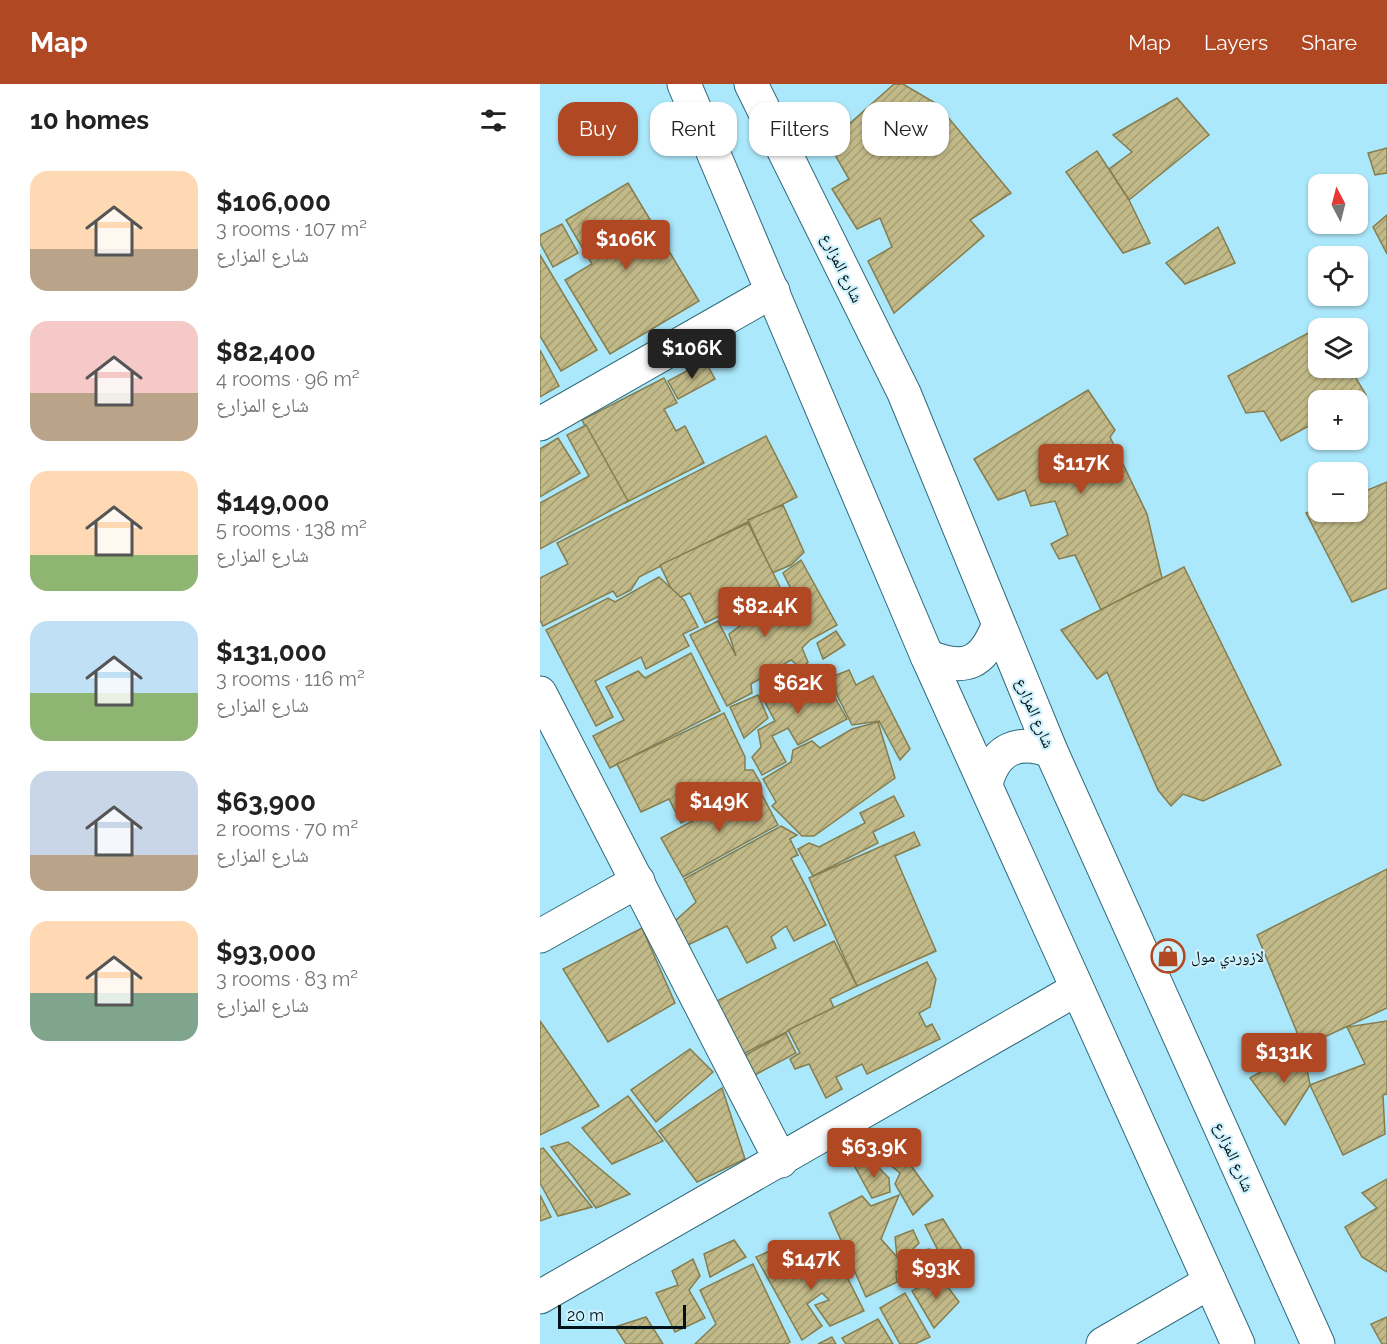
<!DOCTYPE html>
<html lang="en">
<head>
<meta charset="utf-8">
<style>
  :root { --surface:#fff; --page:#f2f2f2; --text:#222; --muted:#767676; --accent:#af4823 }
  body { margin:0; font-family:Raleway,"Noto Naskh Arabic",sans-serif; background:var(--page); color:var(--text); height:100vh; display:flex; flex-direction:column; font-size:22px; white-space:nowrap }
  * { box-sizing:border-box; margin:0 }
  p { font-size:20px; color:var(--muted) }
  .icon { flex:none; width:33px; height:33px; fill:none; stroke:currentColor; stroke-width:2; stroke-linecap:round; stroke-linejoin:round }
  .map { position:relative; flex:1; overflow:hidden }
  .details { display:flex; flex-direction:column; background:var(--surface); width:540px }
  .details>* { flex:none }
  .banner { position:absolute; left:18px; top:18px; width:570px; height:54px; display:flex; gap:12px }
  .needle { width:39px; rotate:353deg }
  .fabs { position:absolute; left:768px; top:90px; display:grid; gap:12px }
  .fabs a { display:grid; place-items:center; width:60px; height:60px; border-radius:12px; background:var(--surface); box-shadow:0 2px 4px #0004; font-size:30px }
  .scale { position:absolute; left:18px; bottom:15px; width:128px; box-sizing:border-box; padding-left:6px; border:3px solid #001218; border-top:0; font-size:16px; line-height:21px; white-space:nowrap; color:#001218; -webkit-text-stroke:4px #cef1fc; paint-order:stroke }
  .price { position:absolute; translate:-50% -51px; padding:0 14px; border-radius:6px; background:var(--accent); color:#fff; font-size:20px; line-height:39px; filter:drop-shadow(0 2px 3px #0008) }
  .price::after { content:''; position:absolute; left:50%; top:36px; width:18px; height:14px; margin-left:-9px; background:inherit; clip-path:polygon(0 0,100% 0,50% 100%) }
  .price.current { background:#222; color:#fff }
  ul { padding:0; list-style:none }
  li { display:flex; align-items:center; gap:18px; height:150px; padding:0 30px }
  li span { display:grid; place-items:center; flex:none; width:168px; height:120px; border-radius:18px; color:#555 }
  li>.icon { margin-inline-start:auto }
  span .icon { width:72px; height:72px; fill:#fffc; stroke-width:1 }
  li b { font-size:26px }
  h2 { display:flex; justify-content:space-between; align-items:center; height:72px; padding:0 30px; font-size:26px }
  .pill { padding:0 21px; border-radius:18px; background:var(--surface); box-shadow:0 2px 4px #0004; font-size:21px; line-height:54px }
  .pill.current { background:var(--accent); color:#fff }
  header { display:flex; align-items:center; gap:36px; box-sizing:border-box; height:84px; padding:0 30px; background:var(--accent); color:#fff }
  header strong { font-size:28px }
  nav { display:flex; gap:33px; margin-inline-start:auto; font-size:21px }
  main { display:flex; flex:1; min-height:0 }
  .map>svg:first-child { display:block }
  .building { fill:url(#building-hatch); stroke:#857d4e; stroke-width:1.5 }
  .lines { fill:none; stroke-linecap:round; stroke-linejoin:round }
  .minor-casing { stroke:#2e697a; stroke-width:35 }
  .minor { stroke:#fff; stroke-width:33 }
  .labels { text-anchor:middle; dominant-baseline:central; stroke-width:4.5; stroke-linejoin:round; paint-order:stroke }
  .street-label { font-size:16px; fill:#001218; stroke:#cef1fc }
  .poi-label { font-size:16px; fill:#001218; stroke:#cef1fc; text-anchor:start }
</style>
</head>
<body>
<header>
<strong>Map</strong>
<nav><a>Map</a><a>Layers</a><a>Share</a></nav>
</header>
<main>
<section class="details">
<h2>10 homes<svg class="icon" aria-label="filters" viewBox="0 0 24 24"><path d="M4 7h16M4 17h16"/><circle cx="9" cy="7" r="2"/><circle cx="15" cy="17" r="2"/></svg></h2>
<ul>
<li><span style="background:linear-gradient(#ffd9b3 65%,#b9a48a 0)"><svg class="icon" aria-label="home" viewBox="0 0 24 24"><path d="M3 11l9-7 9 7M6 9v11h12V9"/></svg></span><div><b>$106,000</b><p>3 rooms · 107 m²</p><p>شارع المزارع</p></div></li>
<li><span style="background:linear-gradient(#f6c9c9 60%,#b9a48a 0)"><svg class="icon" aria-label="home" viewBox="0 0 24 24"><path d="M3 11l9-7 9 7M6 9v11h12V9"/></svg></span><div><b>$82,400</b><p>4 rooms · 96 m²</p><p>شارع المزارع</p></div></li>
<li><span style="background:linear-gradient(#ffd9b3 70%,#8fb573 0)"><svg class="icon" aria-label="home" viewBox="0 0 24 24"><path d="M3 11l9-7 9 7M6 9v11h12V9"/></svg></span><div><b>$149,000</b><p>5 rooms · 138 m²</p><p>شارع المزارع</p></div></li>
<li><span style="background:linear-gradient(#bfe0f5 60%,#8fb573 0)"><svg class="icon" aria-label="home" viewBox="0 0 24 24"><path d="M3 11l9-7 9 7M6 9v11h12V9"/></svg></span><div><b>$131,000</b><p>3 rooms · 116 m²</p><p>شارع المزارع</p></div></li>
<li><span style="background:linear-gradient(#c9d6e8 70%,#b9a48a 0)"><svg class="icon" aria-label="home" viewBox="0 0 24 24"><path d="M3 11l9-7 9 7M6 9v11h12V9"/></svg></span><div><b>$63,900</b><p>2 rooms · 70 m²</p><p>شارع المزارع</p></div></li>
<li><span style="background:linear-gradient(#ffd9b3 60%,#7fa58c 0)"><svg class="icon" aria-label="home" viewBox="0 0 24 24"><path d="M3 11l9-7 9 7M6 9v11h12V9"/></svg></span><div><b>$93,000</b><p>3 rooms · 83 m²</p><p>شارع المزارع</p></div></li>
</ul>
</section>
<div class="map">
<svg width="847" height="1260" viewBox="0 0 847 1260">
  <defs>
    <pattern id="building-hatch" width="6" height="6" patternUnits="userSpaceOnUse" patternTransform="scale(1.5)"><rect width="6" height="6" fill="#c2b988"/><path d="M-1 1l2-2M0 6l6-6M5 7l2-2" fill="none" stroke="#a59e75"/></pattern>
  </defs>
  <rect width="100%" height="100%" fill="#ace8fb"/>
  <g class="building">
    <path d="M354 0H363L397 20 471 109 430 136 444 152 354 229 328 177 352 163 340 134 317 145 292 105 309 95 288 59Z"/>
    <path d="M637 14 669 51 589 116 569 85 592 68 573 51Z"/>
    <path d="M847 64V89L835 91 828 69Z"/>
    <path d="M557 67 589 116 610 159 583 169 526 88Z"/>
    <path d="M88 99 159 217 70 270 25 196 52 180 26 136Z"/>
    <path d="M847 131V170L833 143Z"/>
    <path d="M22 140 38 169 13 183 0 159V151Z"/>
    <path d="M678 143 695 179 645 200 626 179Z"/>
    <path d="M0 171 57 266 21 287 0 252Z"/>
    <path d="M785 240 788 244H778V284H810L826 311 815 316H778V337L741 357 724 327 706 329 688 292Z"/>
    <path d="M0 266 19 302 0 313Z"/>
    <path d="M165 277 175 295 138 315 128 297Z"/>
    <path d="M124 294 137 319 124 325 136 347 145 342 164 379 85 419 42 336Z"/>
    <path d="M548 306 575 346 570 353 607 430 622 494 561 526 535 471 519 475 511 460 528 451 515 417 491 422 485 406 458 416 434 375Z"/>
    <path d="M46 341 88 417 0 465V419L49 392 27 351Z"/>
    <path d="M226 352 257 413 99 493 91 506 77 513 73 507 3 542 0 536V494L28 480 17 459Z"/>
    <path d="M18 354 40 389 0 413V365Z"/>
    <path d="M847 398V504L812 518 766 429 778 425V428H818V410Z"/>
    <path d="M243 421 264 468 251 481 232 489 208 436Z"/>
    <path d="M208 439 240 503 165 539 150 509 136 515 120 481Z"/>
    <path d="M261 476 297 541 270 556 262 564 268 578 262 585 251 576 232 587 239 599 231 604 223 593 211 600 212 609 187 622 150 551 178 537 196 572 189 550 204 539 201 535 232 514 251 542 243 511 250 503 243 489Z"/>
    <path d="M644 483 741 681 663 717 643 710 631 722 618 706 567 588 557 595 521 546Z"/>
    <path d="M119 493 144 516 158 543 143 550 149 562 106 585 101 573 55 597 73 633 56 642 6 546 68 514 75 518Z"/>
    <path d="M296 547 305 561 283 575 277 559Z"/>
    <path d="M151 569 180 627 70 684 53 652 84 636 66 603 98 587 105 594Z"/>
    <path d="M277 581 307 635 258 661 248 644 232 652 246 678 222 691 212 673 221 663 218 646 235 637 221 611 226 606 239 612 246 607 247 597Z"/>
    <path d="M309 586 316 601 333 592 370 665 360 676 339 637 312 641 297 611 294 592Z"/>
    <path d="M218 611 228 634 204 654 190 623Z"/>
    <path d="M184 629 205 673V686H213L221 700 195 715 186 714 141 739 129 715 101 728 77 680Z"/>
    <path d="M338 638 355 694 274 752H262L232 722 236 718 223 695 251 678 253 666 272 657 280 664 312 645Z"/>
    <path d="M220 707 238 741 143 793 121 754 185 719 193 722Z"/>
    <path d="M354 712 364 732 333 748 338 759 273 792 258 765 269 759 279 763 325 739 320 729Z"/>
    <path d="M241 742 257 751 250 755 258 771 251 774 286 841 254 857 246 842 231 853 236 864 207 879 187 842 148 861 135 837 156 818 144 795Z"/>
    <path d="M374 748 380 761 355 772 396 867 317 902 269 794Z"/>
    <path d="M847 785V924L763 963 717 851Z"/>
    <path d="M102 844 135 919 68 958 23 885Z"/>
    <path d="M294 857 317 902 290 915 294 924 197 973 171 920Z"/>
    <path d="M387 878 396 895 390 923 379 929 386 943 392 940 400 955 327 990 322 980 296 993 302 1005 286 1014 269 980 255 985 250 975 260 969 248 946Z"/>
    <path d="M0 937 59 1022 0 1051Z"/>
    <path d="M847 937V1010L843 1011 845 1050 803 1071 770 1001 825 980 807 943Z"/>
    <path d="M246 949 256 969 211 993 200 974Z"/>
    <path d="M763 963 770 1001 745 1041 710 994Z"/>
    <path d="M150 965 173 988 116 1038 91 1006Z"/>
    <path d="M182 1004 205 1075 157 1098 119 1047Z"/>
    <path d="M88 1012 123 1057 72 1080 42 1044Z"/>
    <path d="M28 1058 90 1110 56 1124 11 1063Z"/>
    <path d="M3 1064 52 1123 18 1132 0 1099V1065Z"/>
    <path d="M358 1064 393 1112 373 1131 355 1100 360 1089 339 1072Z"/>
    <path d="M331 1076 349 1094 350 1108 332 1114 315 1083Z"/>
    <path d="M847 1095V1188L822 1173 805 1143 837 1124 822 1109Z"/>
    <path d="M0 1111 11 1133 0 1137Z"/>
    <path d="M359 1111 341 1155 357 1173 355 1153 373 1146 379 1159 370 1168 390 1165 401 1182 370 1196 356 1187 357 1198 326 1213 289 1129 322 1112 331 1122Z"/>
    <path d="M403 1135 423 1167 403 1176 385 1141Z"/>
    <path d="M194 1156 206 1173 170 1193 164 1170Z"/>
    <path d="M239 1163 253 1191 294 1167 324 1227 290 1242 275 1221 289 1216 282 1209 267 1220 282 1242 262 1256 216 1173Z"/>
    <path d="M153 1175 160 1192 149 1206 165 1234 135 1248 116 1209 138 1201 132 1187Z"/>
    <path d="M213 1180 250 1258 247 1260H155L176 1240 160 1206Z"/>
    <path d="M399 1191 419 1218 394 1244 372 1207Z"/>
    <path d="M365 1209 390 1253 375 1260H360L340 1224Z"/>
    <path d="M106 1233 123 1260H86L75 1243Z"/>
    <path d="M847 1233V1260H842L831 1240Z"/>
    <path d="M338 1235 353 1260H306L302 1254Z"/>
    <path d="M292 1253 296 1260H278Z"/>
  </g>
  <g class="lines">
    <g class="minor-casing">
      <g id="minor">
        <path d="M144 0 387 572 698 1260"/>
        <path d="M211 0 364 309 511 667 778 1260"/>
        <path d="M0 340 233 207"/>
        <path d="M387 572C425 588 443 580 458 542"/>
        <path d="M0 609 241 1077"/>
        <path d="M446 700C455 665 477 655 511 667"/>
        <path d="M0 852 98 797"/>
        <path d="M0 1213 537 905"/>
        <path d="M563 1260 670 1198"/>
      </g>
    </g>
    <use href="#minor" class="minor"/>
  </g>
  <defs>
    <g id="shop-ring" transform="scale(1.725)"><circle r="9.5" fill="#cef1fc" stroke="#af4823" stroke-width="1.5"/><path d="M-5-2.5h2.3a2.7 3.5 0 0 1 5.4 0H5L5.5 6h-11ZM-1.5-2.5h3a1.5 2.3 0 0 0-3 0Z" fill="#af4823"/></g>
  </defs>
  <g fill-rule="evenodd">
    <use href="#shop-ring" x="628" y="872"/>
  </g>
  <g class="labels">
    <g class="street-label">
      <text transform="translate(302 184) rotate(64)">شارع المزارع</text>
      <text transform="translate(495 629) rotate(67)">شارع المزارع</text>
      <text transform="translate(694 1073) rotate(66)">شارع المزارع</text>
    </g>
    <g class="poi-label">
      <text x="651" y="872">لازوردي مول</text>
    </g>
  </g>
</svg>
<div class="fabs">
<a><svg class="needle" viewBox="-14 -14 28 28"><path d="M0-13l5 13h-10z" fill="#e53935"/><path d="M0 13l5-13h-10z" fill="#767676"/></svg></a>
<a><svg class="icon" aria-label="locate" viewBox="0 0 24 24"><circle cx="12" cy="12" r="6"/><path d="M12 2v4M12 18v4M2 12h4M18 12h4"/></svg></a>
<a><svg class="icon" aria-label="layers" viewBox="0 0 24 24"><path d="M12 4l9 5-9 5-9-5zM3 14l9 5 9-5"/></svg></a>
<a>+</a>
<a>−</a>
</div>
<div class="scale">20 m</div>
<b class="price" style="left:86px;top:187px">$106K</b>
<b class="price current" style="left:152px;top:296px">$106K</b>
<b class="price" style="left:541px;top:411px">$117K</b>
<b class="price" style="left:225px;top:554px">$82.4K</b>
<b class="price" style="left:258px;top:631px">$62K</b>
<b class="price" style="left:179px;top:749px">$149K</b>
<b class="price" style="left:744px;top:1000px">$131K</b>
<b class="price" style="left:334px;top:1095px">$63.9K</b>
<b class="price" style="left:271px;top:1207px">$147K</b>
<b class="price" style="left:396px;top:1216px">$93K</b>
<div class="banner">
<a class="pill current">Buy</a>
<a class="pill">Rent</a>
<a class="pill">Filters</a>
<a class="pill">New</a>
</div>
</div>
</main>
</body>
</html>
